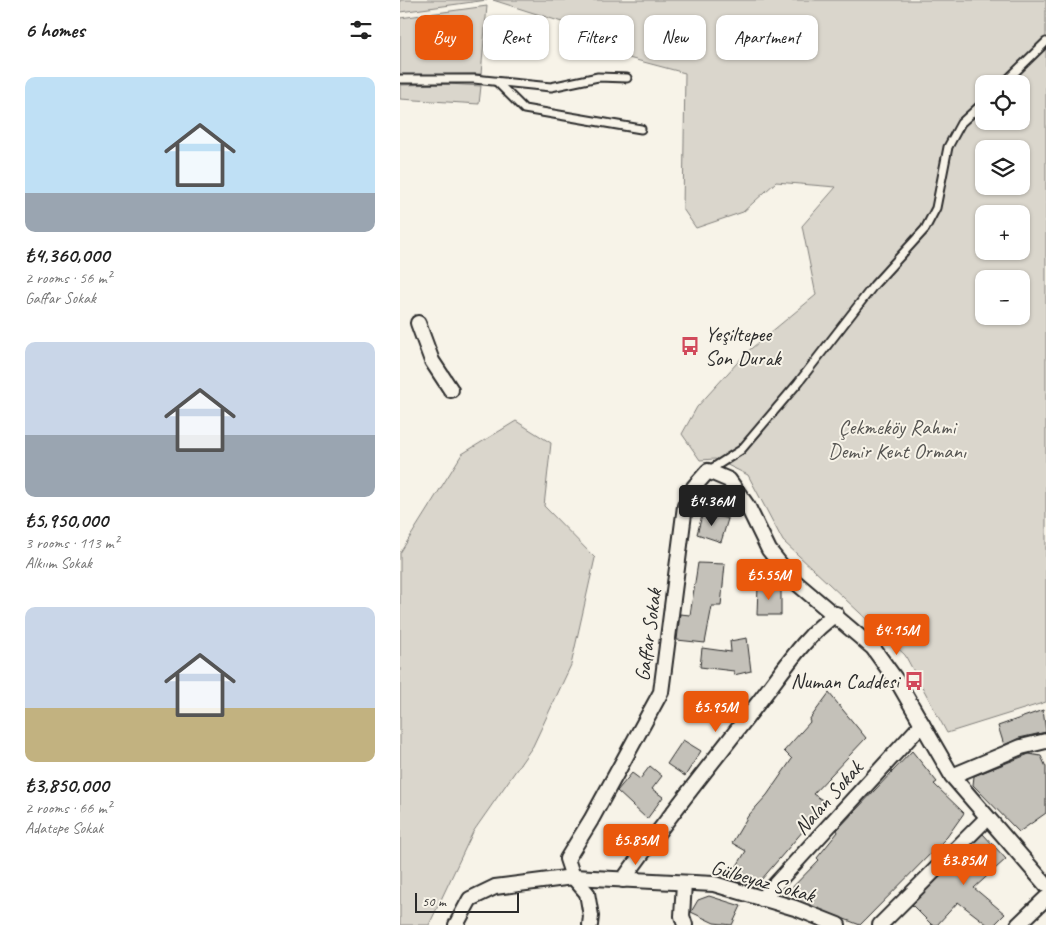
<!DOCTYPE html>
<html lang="en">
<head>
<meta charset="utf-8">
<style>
  :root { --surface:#fff; --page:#f2f2f2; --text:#222; --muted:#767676; --accent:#ea580c }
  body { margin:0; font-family:Caveat,sans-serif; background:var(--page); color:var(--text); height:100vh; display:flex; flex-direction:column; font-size:19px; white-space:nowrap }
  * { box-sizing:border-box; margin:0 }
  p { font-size:16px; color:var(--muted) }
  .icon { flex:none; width:28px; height:28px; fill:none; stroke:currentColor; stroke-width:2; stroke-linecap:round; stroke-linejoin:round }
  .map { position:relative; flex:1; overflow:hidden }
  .sheet { display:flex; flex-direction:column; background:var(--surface); width:400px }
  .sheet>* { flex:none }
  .hud { position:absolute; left:15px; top:15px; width:475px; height:45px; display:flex; gap:10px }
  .controls { position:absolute; left:575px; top:75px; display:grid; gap:10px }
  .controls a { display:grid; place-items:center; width:55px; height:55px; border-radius:10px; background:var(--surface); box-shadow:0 1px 4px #0004; font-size:25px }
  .scale { position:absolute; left:15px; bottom:12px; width:104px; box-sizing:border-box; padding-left:5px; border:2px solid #2b2b2b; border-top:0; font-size:14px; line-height:18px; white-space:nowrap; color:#2b2b2b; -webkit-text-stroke:4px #f7f3e8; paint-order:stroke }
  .price { position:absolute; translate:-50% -42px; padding:0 11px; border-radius:5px; background:var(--accent); color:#fff; font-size:16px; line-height:32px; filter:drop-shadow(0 1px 2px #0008) }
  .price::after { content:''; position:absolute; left:50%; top:30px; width:15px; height:11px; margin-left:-8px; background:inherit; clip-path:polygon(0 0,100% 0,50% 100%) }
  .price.active { background:#222; color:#fff }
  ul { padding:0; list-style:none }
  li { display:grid; align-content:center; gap:10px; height:265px; padding:0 25px }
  li span { display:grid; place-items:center; height:155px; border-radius:10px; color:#555 }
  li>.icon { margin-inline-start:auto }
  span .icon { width:90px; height:90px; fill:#fffc; stroke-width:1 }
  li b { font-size:21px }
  h2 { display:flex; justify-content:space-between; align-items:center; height:60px; padding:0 25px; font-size:21px }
  .tag { padding:0 18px; border-radius:10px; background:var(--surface); box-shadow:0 1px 4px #0004; font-size:18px; line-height:45px }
  .tag.active { background:var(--accent); color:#fff }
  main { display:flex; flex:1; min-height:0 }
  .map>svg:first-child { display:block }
  .green { fill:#dad6cc; stroke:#82807c; fill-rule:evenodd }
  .building { fill:#c4c1b9; stroke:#2b2b2b }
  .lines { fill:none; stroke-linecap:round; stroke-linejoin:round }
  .lane-casing { stroke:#2b2b2b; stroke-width:11 }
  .street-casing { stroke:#2b2b2b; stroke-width:18 }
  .lane { stroke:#f7f3e8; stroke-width:7 }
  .street { stroke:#f7f3e8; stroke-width:14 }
  .labels { text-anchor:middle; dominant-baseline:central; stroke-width:4; stroke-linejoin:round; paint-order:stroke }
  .poi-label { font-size:21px; fill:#2b2b2b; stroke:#f7f3e8; text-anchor:start }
  .park-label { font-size:21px; fill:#575653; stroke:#f7f3e8 }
  .street-label { font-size:21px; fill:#2b2b2b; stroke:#f7f3e8 }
</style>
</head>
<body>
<main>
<section class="sheet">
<h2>6 homes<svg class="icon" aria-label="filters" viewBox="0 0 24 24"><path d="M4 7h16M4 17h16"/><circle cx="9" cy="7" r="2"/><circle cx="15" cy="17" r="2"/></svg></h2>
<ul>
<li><span style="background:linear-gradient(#bfe0f5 75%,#9aa5b1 0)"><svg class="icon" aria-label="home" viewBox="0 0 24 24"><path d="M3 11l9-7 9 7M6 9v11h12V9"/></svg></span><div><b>₺4,360,000</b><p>2 rooms · 56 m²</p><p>Gaffar Sokak</p></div></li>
<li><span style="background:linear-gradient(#c9d6e8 60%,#9aa5b1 0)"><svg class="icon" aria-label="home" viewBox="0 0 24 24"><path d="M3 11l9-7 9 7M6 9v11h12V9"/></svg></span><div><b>₺5,950,000</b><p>3 rooms · 113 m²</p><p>Alkıım Sokak</p></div></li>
<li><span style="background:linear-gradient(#c9d6e8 65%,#c2b280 0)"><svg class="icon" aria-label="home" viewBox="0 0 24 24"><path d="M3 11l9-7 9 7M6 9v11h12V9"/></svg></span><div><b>₺3,850,000</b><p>2 rooms · 66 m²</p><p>Adatepe Sokak</p></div></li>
</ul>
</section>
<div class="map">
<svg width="646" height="925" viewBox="0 0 646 925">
  <rect width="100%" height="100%" fill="#f7f3e8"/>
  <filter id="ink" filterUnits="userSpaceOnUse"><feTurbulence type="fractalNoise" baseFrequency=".02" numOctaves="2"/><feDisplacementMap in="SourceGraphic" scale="10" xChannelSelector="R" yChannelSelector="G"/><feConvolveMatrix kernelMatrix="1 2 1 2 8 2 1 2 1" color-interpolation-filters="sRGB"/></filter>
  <g filter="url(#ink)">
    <g class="green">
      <path d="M0 0H87L0 12Z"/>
      <path d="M93 0H646V702L547 733 505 655 383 541 348 475 315 459 300 460 282 434 297 407 347 352 416 295 402 226 436 187 376 182 343 212 296 228 283 209 285 73 172 43 165 23ZM584 84H621V121H584ZM584 149H621V186H584ZM584 214H621V251H584ZM584 279H621V316H584Z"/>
      <path d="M87 6 81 74 0 75V18Z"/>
      <path d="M48 84 81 86 79 104 0 99V85Z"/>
      <path d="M116 421 151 443 144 506 195 558 171 665 133 746 73 832 29 925H0V553L62 454Z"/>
    </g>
    <g class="building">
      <path d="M303 512 328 519 321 542 297 534Z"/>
      <path d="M298 563 325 564 321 606H312L305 643 277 640 280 614 290 615Z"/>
      <path d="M358 586 381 587V615H357Z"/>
      <path d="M347 638 351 671 334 675V671L300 667 302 648 331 652 330 641Z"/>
      <path d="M429 693 466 738 413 794 427 803 355 887 329 879 346 851 332 843 348 816 367 795 392 759 384 751 410 722 409 720Z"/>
      <path d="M643 710 646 732 619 738 604 745 598 726Z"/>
      <path d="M283 740 301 751 285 776 267 764Z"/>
      <path d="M512 751 537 782 534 784 564 813 547 837 460 925 384 896 419 860 417 858 438 832 437 830Z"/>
      <path d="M629 754 641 756 646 767V813L619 832 573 785 574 776Z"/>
      <path d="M250 766 262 776 252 789 263 797 247 819 217 791 232 773 240 779Z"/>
      <path d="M583 834 606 859 574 888 605 914 594 925H588L558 902 537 925H532L512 905Z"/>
      <path d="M309 896 341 906 332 925 314 923 291 912 298 900Z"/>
    </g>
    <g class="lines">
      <g class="lane-casing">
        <g id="lane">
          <path d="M0 79H74L151 87 198 77 227 78"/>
          <path d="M97 82 124 109 241 129"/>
          <path d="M603 84 646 42"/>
          <path d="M308 471 341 450 398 383 474 285 525 229 536 208 548 147 561 123 584 102"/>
        </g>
      </g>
      <g class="street-casing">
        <g id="street">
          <path d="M18 323 32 361 51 390"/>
          <path d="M552 776 621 747 646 741"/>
          <path d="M223 880C266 819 313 762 358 703 382 673 404 636 436 614"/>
          <path d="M284 883 282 916 285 925"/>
          <path d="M362 899 522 724"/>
          <path d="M56 925 70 899 95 887 173 877 314 884 395 908 438 925"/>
          <path d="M190 925 191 916 187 893 173 877 167 859 191 820 261 692 285 506 294 487 308 471 329 480 348 507 369 550 393 580 473 648 499 684 552 776 646 885"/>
          <path d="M480 925 587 818"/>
          <path d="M618 925 646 898"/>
        </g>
      </g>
      <use href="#lane" class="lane"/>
      <use href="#street" class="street"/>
    </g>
  </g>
  <defs>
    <g id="bus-bare" transform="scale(1.5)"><path d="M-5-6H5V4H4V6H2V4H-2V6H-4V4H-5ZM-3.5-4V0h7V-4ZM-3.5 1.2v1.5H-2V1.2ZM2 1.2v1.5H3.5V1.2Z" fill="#d1495b" stroke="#f7f3e8" stroke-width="2.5" paint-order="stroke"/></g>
  </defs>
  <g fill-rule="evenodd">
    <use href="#bus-bare" x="290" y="346"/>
    <use href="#bus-bare" x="514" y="681"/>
  </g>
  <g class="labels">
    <g class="poi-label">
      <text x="305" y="334">Yeşiltepee<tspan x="305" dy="24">Son Durak</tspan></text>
      <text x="499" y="681" text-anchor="end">Numan Caddesi</text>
    </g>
    <g class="park-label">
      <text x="497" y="427">Çekmeköy Rahmi<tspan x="497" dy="24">Demir Kent Ormanı</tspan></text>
    </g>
    <g class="street-label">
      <text transform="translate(248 635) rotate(-82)">Gaffar Sokak</text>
      <text transform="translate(428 798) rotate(-48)">Nalan Sokak</text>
      <text transform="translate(363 881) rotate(16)">Gülbeyaz Sokak</text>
    </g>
  </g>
</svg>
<div class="controls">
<a><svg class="icon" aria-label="locate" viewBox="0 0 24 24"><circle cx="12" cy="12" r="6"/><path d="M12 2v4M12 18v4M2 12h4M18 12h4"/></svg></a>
<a><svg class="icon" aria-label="layers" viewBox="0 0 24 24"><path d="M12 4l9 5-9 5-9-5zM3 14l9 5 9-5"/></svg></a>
<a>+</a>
<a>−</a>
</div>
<div class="scale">50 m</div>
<b class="price active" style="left:312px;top:527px">₺4.36M</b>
<b class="price" style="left:369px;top:601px">₺5.55M</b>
<b class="price" style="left:497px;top:656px">₺4.15M</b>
<b class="price" style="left:316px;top:733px">₺5.95M</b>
<b class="price" style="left:236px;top:866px">₺5.85M</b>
<b class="price" style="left:564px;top:886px">₺3.85M</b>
<div class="hud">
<a class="tag active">Buy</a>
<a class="tag">Rent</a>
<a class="tag">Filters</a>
<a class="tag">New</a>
<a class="tag">Apartment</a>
</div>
</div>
</main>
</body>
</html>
